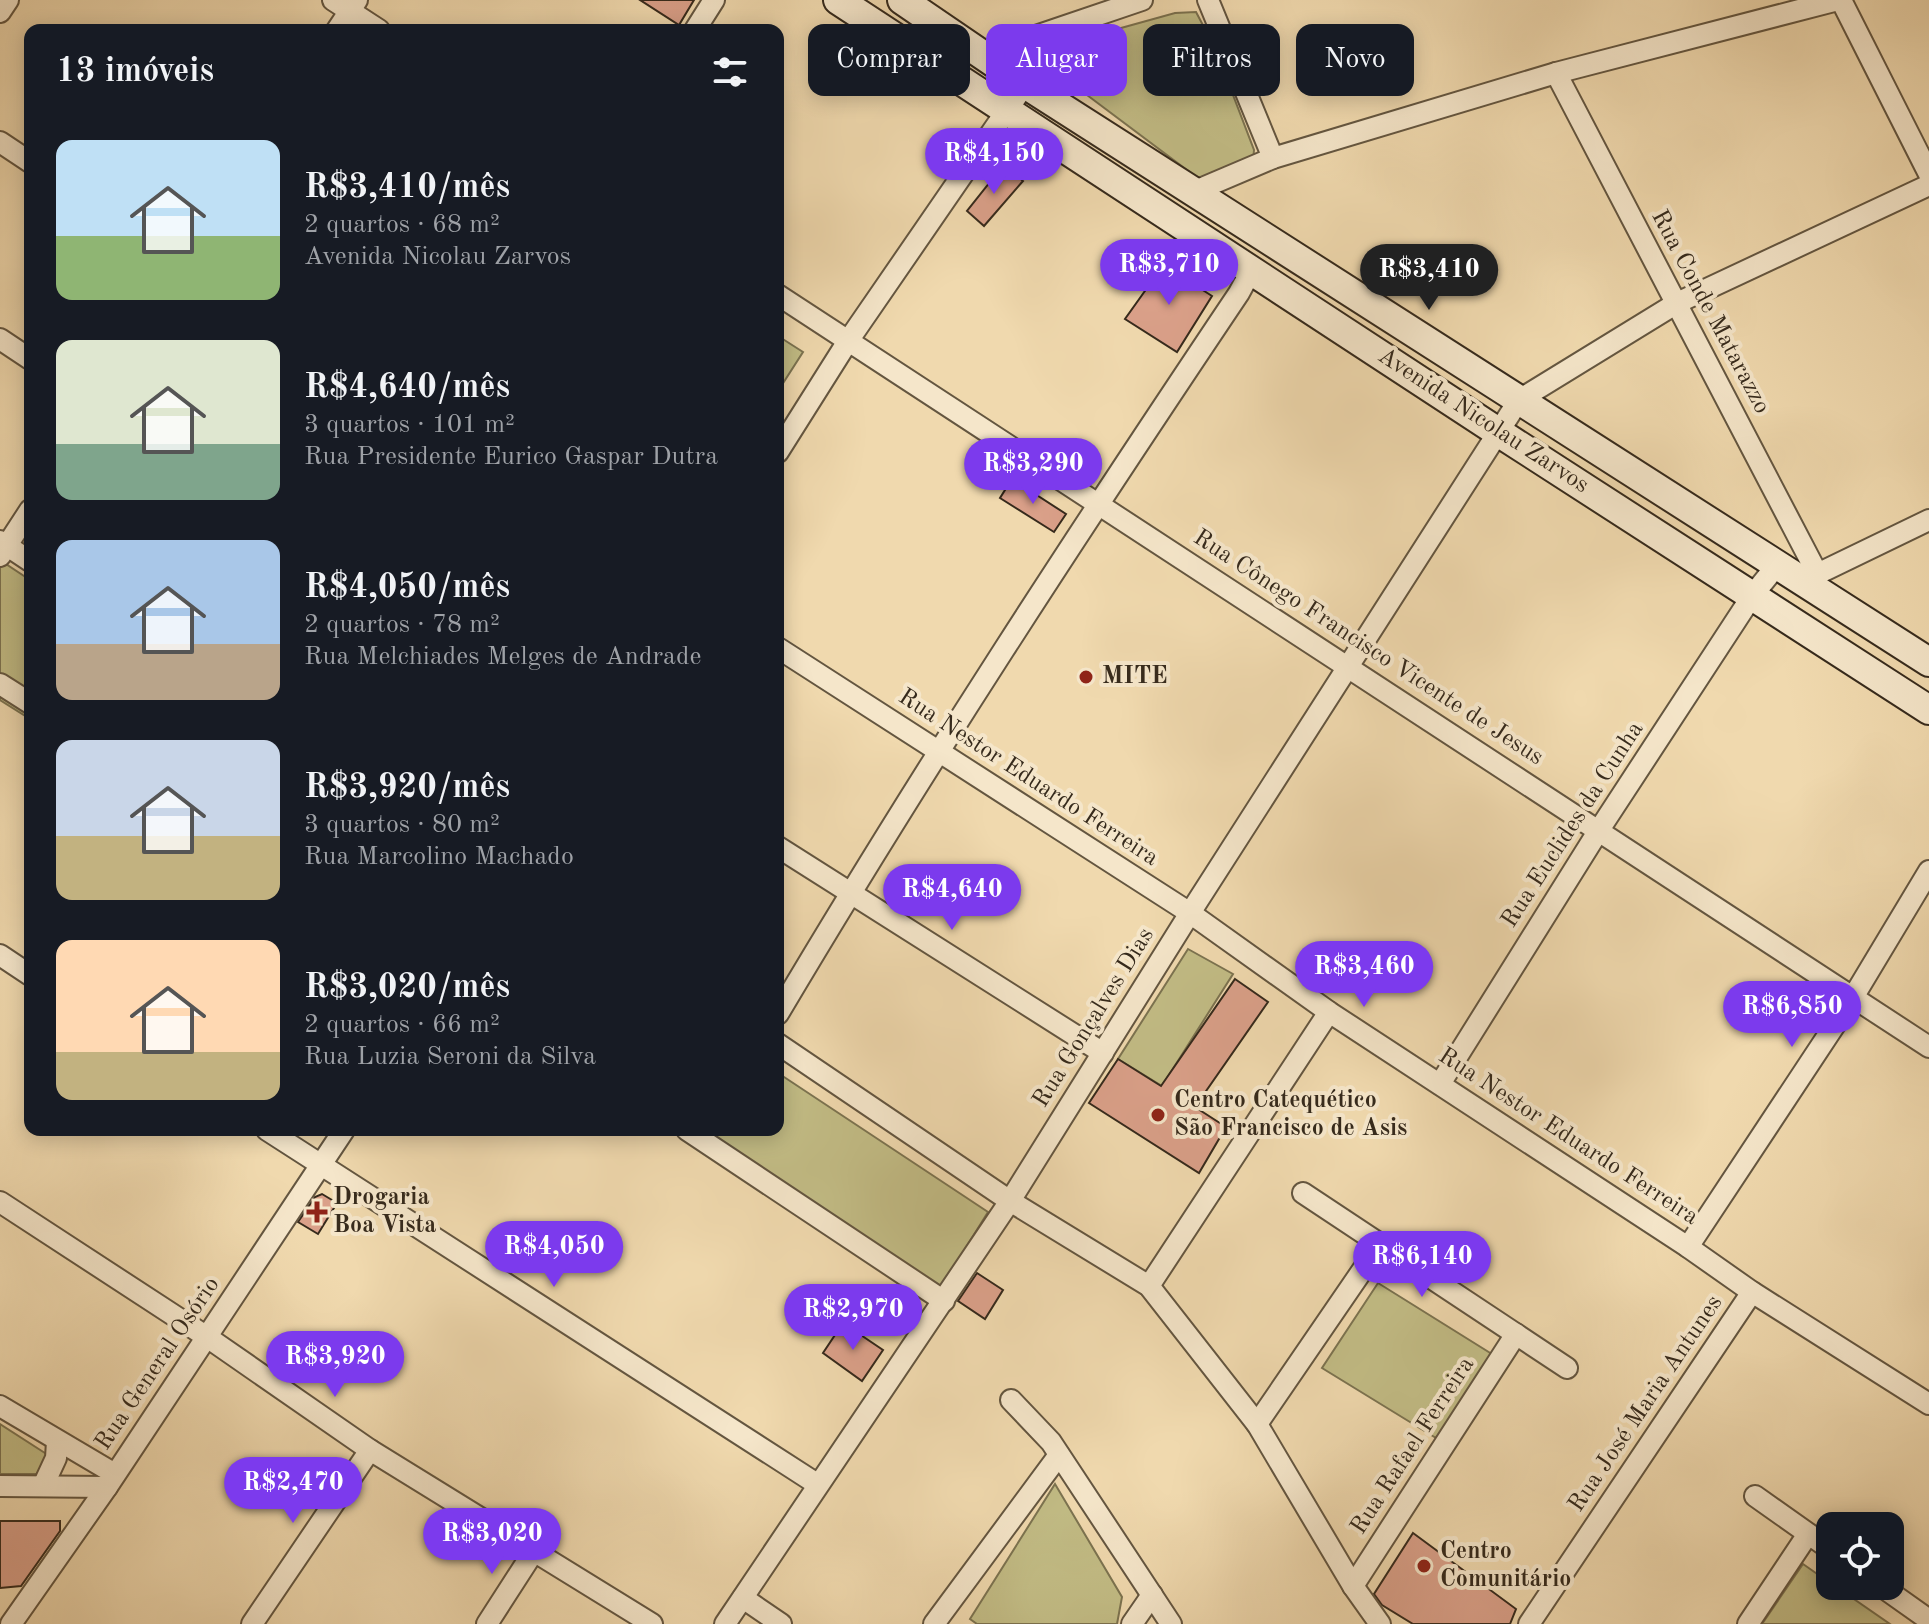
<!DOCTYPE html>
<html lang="pt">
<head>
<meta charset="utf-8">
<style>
  :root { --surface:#171b24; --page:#20242c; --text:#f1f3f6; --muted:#9ea1a6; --accent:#7c3aed }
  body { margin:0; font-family:"Old Standard TT",serif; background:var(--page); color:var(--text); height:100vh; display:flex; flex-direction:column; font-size:30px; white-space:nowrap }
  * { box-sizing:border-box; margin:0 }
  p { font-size:26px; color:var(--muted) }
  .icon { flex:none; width:44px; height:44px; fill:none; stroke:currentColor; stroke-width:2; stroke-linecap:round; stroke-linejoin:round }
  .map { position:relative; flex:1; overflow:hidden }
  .panel { position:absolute; left:24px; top:24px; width:760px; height:1112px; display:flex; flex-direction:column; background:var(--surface); border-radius:16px; box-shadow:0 4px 20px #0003 }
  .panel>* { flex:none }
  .hud { position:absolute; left:808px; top:24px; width:760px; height:72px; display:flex; gap:16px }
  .buttons { position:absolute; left:1816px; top:1512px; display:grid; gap:16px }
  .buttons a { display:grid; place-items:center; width:88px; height:88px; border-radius:16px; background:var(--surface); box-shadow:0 4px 20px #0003; font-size:40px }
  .price { position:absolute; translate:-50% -68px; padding:0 18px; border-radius:28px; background:var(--accent); color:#fff; font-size:26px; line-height:52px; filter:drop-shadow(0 2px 4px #0008) }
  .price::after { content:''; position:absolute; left:50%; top:48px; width:24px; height:18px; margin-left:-12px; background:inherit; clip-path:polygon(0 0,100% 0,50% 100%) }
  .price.selected { background:#222; color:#fff }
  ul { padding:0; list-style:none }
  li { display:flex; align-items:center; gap:24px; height:200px; padding:0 32px }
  li span { display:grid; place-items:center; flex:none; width:224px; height:160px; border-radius:16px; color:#555 }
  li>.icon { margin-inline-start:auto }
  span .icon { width:96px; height:96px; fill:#fffc; stroke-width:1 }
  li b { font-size:34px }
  h2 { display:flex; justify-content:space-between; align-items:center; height:96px; padding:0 32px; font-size:34px }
  .tag { padding:0 28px; border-radius:16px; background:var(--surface); box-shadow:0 4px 20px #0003; font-size:28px; line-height:72px }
  .tag.selected { background:var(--accent); color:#fff }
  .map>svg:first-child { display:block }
  .green { fill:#c2bc85; stroke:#7c7350; stroke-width:2 }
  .building { fill:#daa089; stroke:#362a1c; stroke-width:2 }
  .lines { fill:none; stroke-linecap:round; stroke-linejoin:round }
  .street-casing { stroke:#645640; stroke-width:24 }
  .secondary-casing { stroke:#362a1c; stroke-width:32 }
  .street { stroke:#f5e6ca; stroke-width:20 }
  .secondary { stroke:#f5e6ca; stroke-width:28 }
  .poi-dot { fill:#8f2418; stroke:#f5e6ca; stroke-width:3 }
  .labels { text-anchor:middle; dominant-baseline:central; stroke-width:8; stroke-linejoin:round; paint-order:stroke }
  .street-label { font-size:24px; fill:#362a1c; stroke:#f5e6ca }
  .poi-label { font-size:24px; font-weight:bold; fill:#362a1c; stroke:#f5e6ca; text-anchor:start }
</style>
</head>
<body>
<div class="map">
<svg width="1929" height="1624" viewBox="0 0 1929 1624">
  <rect width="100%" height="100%" fill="#f0d9ae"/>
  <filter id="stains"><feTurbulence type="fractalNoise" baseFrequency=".0025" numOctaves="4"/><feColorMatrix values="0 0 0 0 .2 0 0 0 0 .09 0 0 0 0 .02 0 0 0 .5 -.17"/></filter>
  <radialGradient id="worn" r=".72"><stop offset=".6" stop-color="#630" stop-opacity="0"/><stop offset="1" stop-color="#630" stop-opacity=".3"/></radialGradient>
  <g class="green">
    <path d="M1196 12 1215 48 1254 150 1253 161 1203 182 1031 53 1175 13Z"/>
    <path d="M778 336 803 352 778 391Z"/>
    <path d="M0 560 30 580V719L0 700Z"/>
    <path d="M1188 949 1233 974 1162 1086 1118 1059Z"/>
    <path d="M778 1073 988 1212 939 1291 676 1130H778Z"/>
    <path d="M1378 1283 1495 1356 1436 1438 1322 1368Z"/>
    <path d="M0 1424 48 1455 37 1474H0Z"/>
    <path d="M1055 1484 1122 1597 1117 1624H977L970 1619Z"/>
    <path d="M1803 1564 1830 1583V1586H1835L1890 1624H1762Z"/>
  </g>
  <g class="building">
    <path d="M640 0H694L679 25Z"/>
    <path d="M998 172H1012L1023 181 984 226 967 211Z"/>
    <path d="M1167 260 1188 272 1184 278 1212 296 1177 352 1125 319Z"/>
    <path d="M1012 479 1066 514 1054 532 1000 498Z"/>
    <path d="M1235 979 1268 1002 1195 1107 1226 1127 1199 1173 1089 1103 1118 1059 1161 1086Z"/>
    <path d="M322 1194 337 1203 318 1234 298 1222 315 1197Z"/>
    <path d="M977 1273 1003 1290 985 1319 958 1301Z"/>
    <path d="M843 1323 883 1350 862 1381 823 1353Z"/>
    <path d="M0 1521H60V1531L21 1586 0 1588Z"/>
    <path d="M1413 1533 1516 1609 1510 1624H1413L1382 1605 1374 1594Z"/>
  </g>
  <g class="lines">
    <g class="street-casing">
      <g id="street">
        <path d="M333 0 379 30"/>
        <path d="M1208 0 1273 158"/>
        <path d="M1841 0 1929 174"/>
        <path d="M0 12 8 0"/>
        <path d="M337 30 357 0"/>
        <path d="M695 30 714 0"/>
        <path d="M980 55 1142 0"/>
        <path d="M1556 73 1818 575"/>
        <path d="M0 142 30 162"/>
        <path d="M1193 192 1273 158 1556 73 1838 0"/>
        <path d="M778 295 1929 1047"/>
        <path d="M0 339 30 359"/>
        <path d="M778 452 848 341 1025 84"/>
        <path d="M0 541 30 561"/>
        <path d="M0 556 30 510"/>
        <path d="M1807 579 1929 520"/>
        <path d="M778 648 1190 913 1329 1012 1688 1247 1752 1292 1929 1404"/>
        <path d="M0 684 30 703"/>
        <path d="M778 847 1103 1053"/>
        <path d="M0 955 30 975"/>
        <path d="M778 1014C924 768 1080 530 1239 293L1252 269"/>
        <path d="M778 1044 1010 1201 1149 1286 1257 1424 1353 1586 1380 1624"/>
        <path d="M1440 1084 1599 830 1752 596 1777 565"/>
        <path d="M267 1130 817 1484"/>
        <path d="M687 1130 944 1301"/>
        <path d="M1303 1193 1567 1368"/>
        <path d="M0 1202 207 1337 370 1450 652 1624"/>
        <path d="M1688 1247 1852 999 1929 871"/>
        <path d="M1149 1286 1329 1012"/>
        <path d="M1011 1400 1051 1442 1171 1624"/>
        <path d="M0 1406 115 1474"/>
        <path d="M1257 1424 1379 1246"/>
        <path d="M0 1486 107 1487"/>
        <path d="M43 1486 56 1458 57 1441"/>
        <path d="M1755 1496 1830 1549"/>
        <path d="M1353 1586 1516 1334"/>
        <path d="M1881 1586 1929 1620"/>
        <path d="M743 1598 781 1624"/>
        <path d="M11 1624 107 1487 344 1130"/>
        <path d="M252 1624 370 1450"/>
        <path d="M487 1624 534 1551"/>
        <path d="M725 1624 1010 1201 1190 913 1519 400 1677 303 1929 185"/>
        <path d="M934 1624 1059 1455"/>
        <path d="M1132 1624 1152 1595"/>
        <path d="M1529 1624 1752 1292"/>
        <path d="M1748 1624 1808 1534"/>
      </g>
    </g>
    <g class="secondary-casing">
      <g id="secondary">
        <path d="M838 0 1498 432 1929 710"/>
        <path d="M902 0 1025 84 1929 662"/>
      </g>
    </g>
    <use href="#street" class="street"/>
    <use href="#secondary" class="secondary"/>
  </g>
  <g class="poi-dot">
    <circle cx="1086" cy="677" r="8"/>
    <circle cx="1158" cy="1115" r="8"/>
    <path d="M313 1200h8v8h8v8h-8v8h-8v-8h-8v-8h8z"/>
    <circle cx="1424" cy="1566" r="8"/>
  </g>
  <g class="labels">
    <g class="street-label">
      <text transform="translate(1710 312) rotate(62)">Rua Conde Matarazzo</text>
      <text transform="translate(1483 421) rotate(33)">Avenida Nicolau Zarvos</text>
      <text transform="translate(1368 648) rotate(33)">Rua Cônego Francisco Vicente de Jesus</text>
      <text transform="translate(1028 778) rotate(33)">Rua Nestor Eduardo Ferreira</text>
      <text transform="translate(1573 825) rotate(-57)">Rua Euclides da Cunha</text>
      <text transform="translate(1094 1018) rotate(-58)">Rua Gonçalves Dias</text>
      <text transform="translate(1568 1137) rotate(33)">Rua Nestor Eduardo Ferreira</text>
      <text transform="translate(158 1364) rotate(-56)">Rua General Osório</text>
      <text transform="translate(1646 1404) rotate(-56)">Rua José Maria Antunes</text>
      <text transform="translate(1413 1446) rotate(-57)">Rua Rafael Ferreira</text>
    </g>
    <g class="poi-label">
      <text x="1102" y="677">MITE</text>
      <text x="1174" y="1101">Centro Catequético<tspan x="1174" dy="28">São Francisco de Asis</tspan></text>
      <text x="333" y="1198">Drogaria<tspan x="333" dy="28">Boa Vista</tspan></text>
      <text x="1440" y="1552">Centro<tspan x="1440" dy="28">Comunitário</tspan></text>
    </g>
  </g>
  <rect width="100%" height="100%" filter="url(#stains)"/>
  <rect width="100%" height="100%" fill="url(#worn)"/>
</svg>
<div class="buttons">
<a><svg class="icon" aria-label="locate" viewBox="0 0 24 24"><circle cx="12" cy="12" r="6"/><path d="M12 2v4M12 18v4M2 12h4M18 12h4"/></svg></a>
</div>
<b class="price" style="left:994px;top:196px">R$4,150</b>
<b class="price" style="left:1169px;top:307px">R$3,710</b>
<b class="price selected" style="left:1429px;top:312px">R$3,410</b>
<b class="price" style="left:1033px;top:506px">R$3,290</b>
<b class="price" style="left:952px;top:932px">R$4,640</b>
<b class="price" style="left:1364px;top:1009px">R$3,460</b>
<b class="price" style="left:1792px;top:1049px">R$6,850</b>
<b class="price" style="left:554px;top:1289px">R$4,050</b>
<b class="price" style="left:1422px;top:1299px">R$6,140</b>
<b class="price" style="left:853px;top:1352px">R$2,970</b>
<b class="price" style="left:335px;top:1399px">R$3,920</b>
<b class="price" style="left:293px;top:1525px">R$2,470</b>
<b class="price" style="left:492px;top:1576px">R$3,020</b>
<div class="hud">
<a class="tag">Comprar</a>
<a class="tag selected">Alugar</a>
<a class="tag">Filtros</a>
<a class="tag">Novo</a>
</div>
<section class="panel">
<h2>13 imóveis<svg class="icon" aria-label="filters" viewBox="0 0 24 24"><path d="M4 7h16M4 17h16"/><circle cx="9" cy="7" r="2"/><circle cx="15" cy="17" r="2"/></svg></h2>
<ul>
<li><span style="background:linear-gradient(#bfe0f5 60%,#8fb573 0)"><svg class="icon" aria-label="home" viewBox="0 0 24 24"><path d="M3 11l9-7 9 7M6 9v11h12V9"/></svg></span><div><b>R$3,410/mês</b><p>2 quartos · 68 m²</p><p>Avenida Nicolau Zarvos</p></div></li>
<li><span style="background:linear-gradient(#dfe7d0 65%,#7fa58c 0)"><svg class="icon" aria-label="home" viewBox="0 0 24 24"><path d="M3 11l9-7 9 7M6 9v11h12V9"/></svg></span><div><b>R$4,640/mês</b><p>3 quartos · 101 m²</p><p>Rua Presidente Eurico Gaspar Dutra</p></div></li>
<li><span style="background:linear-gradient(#a9c7e8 65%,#b9a48a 0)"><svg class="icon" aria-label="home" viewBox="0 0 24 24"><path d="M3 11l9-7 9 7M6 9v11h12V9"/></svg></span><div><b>R$4,050/mês</b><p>2 quartos · 78 m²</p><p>Rua Melchiades Melges de Andrade</p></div></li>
<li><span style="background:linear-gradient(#c9d6e8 60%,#c2b280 0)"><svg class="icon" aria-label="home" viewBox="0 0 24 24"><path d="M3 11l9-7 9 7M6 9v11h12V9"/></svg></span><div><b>R$3,920/mês</b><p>3 quartos · 80 m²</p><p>Rua Marcolino Machado</p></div></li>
<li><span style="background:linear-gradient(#ffd9b3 70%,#c2b280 0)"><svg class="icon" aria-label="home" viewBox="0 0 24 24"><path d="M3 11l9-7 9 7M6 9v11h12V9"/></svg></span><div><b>R$3,020/mês</b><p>2 quartos · 66 m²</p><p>Rua Luzia Seroni da Silva</p></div></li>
</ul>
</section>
</div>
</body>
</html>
